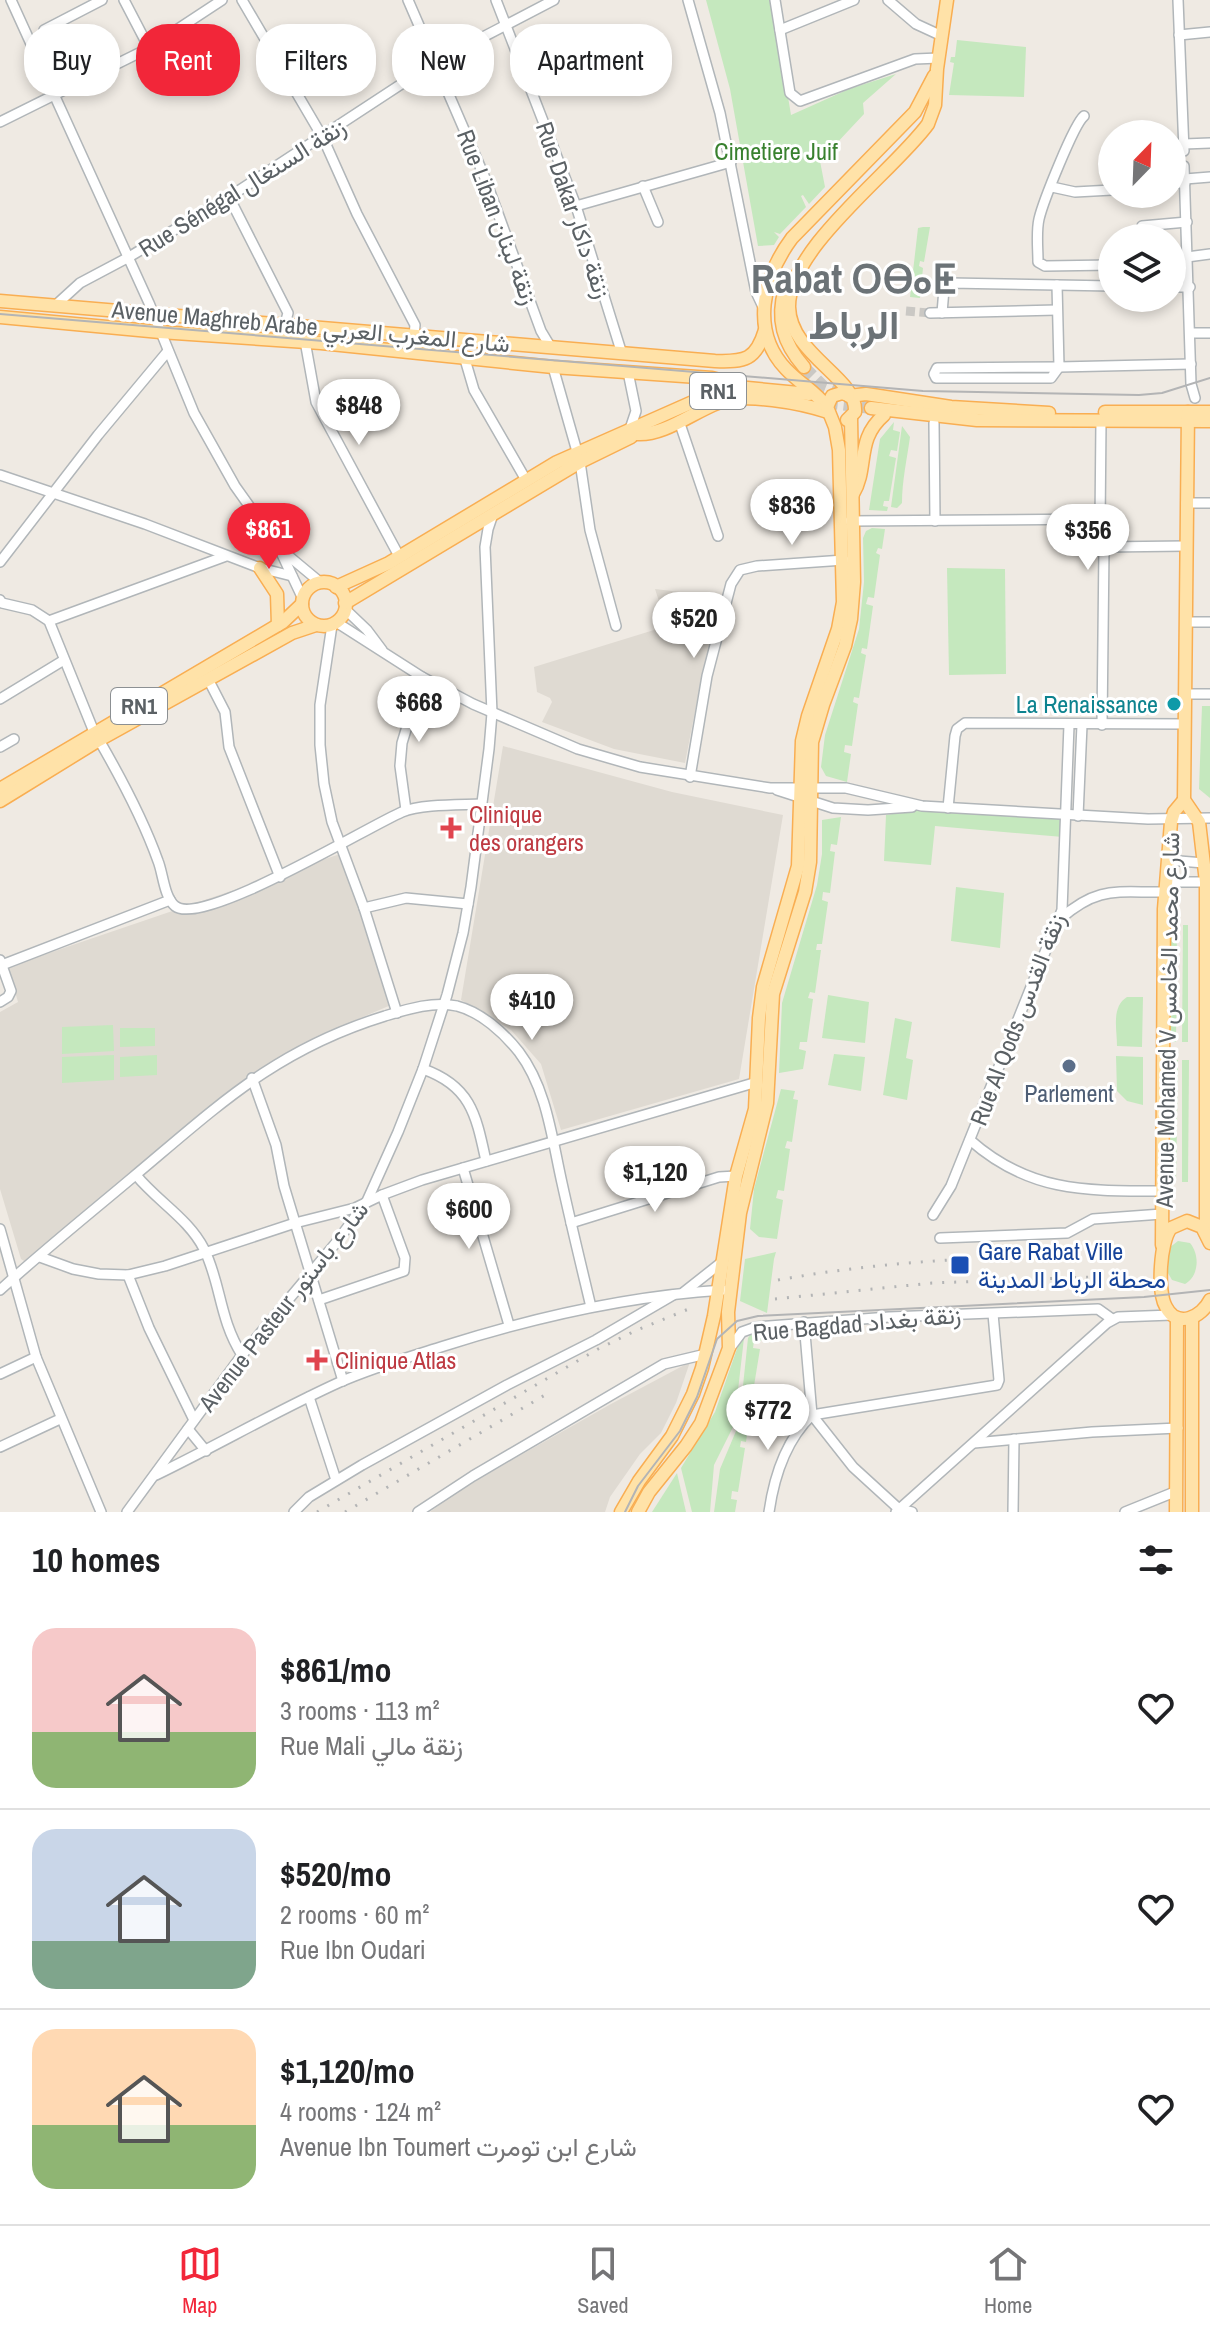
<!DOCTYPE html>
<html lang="en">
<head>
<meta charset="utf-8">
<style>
  :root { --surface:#fff; --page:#f6f6f6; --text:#202124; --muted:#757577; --line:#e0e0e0; --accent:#f22639 }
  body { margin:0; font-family:"Archivo Narrow",Vazirmatn,"Noto Sans Tifinagh",sans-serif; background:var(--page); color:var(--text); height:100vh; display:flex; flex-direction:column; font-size:30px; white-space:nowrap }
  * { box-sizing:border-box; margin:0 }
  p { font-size:26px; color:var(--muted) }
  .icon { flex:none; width:44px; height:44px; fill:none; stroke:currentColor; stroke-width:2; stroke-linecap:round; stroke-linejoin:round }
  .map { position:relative; height:1512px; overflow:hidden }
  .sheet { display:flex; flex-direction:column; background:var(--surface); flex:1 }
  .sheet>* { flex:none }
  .banner { position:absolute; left:24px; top:24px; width:800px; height:72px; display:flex; gap:16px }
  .needle { width:52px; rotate:23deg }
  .fabs { position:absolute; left:1098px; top:120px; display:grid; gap:16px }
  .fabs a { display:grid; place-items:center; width:88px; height:88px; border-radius:50%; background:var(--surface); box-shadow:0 4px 12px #0003; font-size:40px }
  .price { position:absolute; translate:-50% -68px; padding:0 18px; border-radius:28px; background:#fff; color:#222; font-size:26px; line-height:52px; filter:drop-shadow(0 2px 4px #0008) }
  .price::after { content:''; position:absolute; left:50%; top:48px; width:24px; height:18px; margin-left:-12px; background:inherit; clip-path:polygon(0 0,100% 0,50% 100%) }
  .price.active { background:var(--accent); color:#fff }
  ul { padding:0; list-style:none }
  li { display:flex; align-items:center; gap:24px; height:200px; padding:0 32px }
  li+li { border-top:2px solid var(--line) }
  li span { display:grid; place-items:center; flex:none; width:224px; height:160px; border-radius:24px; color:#555 }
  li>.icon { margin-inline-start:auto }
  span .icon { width:96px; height:96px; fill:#fffc; stroke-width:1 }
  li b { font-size:34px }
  h2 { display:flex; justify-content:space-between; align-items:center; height:96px; padding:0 32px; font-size:34px }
  .chip { padding:0 28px; border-radius:32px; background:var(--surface); box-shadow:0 4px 12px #0003; font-size:28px; line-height:72px }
  .chip.active { background:var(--accent); color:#fff }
  .tabs { display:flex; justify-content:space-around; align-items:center; height:112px; border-top:2px solid var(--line); background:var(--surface); font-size:22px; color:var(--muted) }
  .tabs a { display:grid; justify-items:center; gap:4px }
  .tabs .active { color:var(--accent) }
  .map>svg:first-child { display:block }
  .education { fill:#dfdad2 }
  .green { fill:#c5e8be }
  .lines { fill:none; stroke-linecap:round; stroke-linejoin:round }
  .minor-tunnel { stroke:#cac8c4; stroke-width:9; stroke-dasharray:9 4.5; stroke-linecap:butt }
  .major-tunnel { stroke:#cac8c4; stroke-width:12; stroke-dasharray:12 6; stroke-linecap:butt }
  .minor-casing { stroke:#b1b6b9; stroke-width:12 }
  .major-casing { stroke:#f9ae52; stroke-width:15 }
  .minor { stroke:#fff; stroke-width:9 }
  .major { stroke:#ffe2a8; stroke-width:12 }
  .tram { stroke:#b3b4b5; stroke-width:2 }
  .rail { stroke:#b3b4b5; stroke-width:3; stroke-dasharray:2 10; stroke-linecap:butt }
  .culture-dot { fill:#0f9aa8; stroke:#fff; stroke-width:3 }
  .health-dot { fill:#e0444e; stroke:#fff; stroke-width:3 }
  .service-dot { fill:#5c6f8a; stroke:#fff; stroke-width:3 }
  .transit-dot { fill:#1a4fb4; stroke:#fff; stroke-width:3 }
  .labels { text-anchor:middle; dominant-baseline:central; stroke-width:6; stroke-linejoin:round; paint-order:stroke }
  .shield { fill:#fff; stroke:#8c9093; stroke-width:2 }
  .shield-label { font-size:22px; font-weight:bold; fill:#5b6165 }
  .park-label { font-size:24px; fill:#39812f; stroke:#fff }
  .street-label { font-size:24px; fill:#5b6165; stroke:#fff }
  .culture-label { font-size:24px; fill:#0d838f; stroke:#fff; text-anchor:end }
  .health-label { font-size:24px; fill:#be3a42; stroke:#fff; text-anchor:start }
  .service-label { font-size:24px; fill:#4e5e75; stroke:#fff }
  .transit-label { font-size:24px; fill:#164399; stroke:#fff; text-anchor:start }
  .town-label { font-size:40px; font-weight:bold; fill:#6c7377; stroke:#fff }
</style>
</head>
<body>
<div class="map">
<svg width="1210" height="1512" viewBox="0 0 1210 1512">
  <rect width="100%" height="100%" fill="#efeae3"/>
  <g class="education">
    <path d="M655 589 723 597 702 675 685 763 614 749 542 722 552 702 550 698 537 692 534 667 667 626Z"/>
    <path d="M503 746 672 792 783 815 739 1079 561 1130 541 1064 511 1030 461 1000Z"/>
    <path d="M340 854 391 1005 323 1034 263 1067 227 1094 27 1263 21 1259 0 1189V1012L18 1002 8 967Z"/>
    <path d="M690 1362 676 1403 661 1433 640 1454 610 1497 605 1512H430L459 1490 611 1404Z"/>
  </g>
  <g class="green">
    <path d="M706 0H772L791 115 849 89 896 74 863 103 864 114 820 161 825 187 809 204 803 195 801 196 806 207 780 234 774 232 779 237 774 245 758 246 730 89Z"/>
    <path d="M957 40 1026 47 1024 97 949 95 954 63 950 62 951 57H955Z"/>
    <path d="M923 227H930L924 262 920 261 919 266 923 268 920 298 910 297 918 228Z"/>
    <path d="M894 422 893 430 900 432 897 451 891 450 889 456 896 458 889 501H884L883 506 888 507 887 511 869 510 880 439Z"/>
    <path d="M902 426 910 437C907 459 902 481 902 503L897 508 891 507Z"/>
    <path d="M872 528 885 529 882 549 878 548 876 553 880 555 874 598 868 597 866 604 873 606 867 649 862 648 861 653 866 655 859 698 854 697 853 702 858 704 852 746 845 745 844 752 851 754 847 782 826 776 821 767 825 735 859 629 864 582 863 538 866 531Z"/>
    <path d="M947 568 1005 569 1006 674 949 675Z"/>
    <path d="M1202 706H1210V798L1199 789Z"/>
    <path d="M924 809 1066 817 1063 837 935 826 931 865 884 861 886 815Z"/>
    <path d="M841 817 837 845 831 844 830 851 835 852 830 893 823 892 822 900 828 902 822 944H817L816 950H821L815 993 810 992 808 998 813 999 807 1042H800L799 1049 806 1051 803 1069 779 1073 782 1003 817 885 822 854V820Z"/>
    <path d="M956 887 1004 893 1000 948 951 941Z"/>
    <path d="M1170 924H1177L1176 1042H1170Z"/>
    <path d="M1183 925H1188V1042H1182Z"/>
    <path d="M828 995 869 1002 865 1043 822 1038Z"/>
    <path d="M1127 997H1143L1142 1047 1117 1046C1117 1029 1111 1007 1127 997Z"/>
    <path d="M895 1018 912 1022 906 1058 913 1060 907 1100 883 1095Z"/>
    <path d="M113 1025 114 1051 62 1054V1027Z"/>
    <path d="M120 1028H155V1046L120 1047Z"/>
    <path d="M834 1054 865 1057 861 1091 828 1085Z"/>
    <path d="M114 1055V1080L62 1083V1057Z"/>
    <path d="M157 1055V1075L120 1077V1057Z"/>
    <path d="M1116 1056 1143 1057V1105L1127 1101 1117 1091Z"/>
    <path d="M1171 1060H1178L1176 1182H1169Z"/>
    <path d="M1182 1060H1189L1188 1182H1182Z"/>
    <path d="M781 1089 795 1091 793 1099 798 1100 792 1142 787 1141 785 1148 790 1149 784 1191 778 1190 776 1198 783 1200 777 1239 759 1237 750 1229 754 1189Z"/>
    <path d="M1178 1241 1190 1243C1200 1255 1199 1276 1185 1284L1172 1280 1168 1273 1169 1248Z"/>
    <path d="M776 1252 774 1259 767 1313 740 1301 745 1259Z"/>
    <path d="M763 1330 761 1341H754L753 1348 760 1349 753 1392 748 1391 747 1398 752 1399 746 1442 741 1441 740 1447 745 1448 738 1492 732 1491 731 1499 737 1500 735 1512H714L720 1469 739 1424 748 1338 753 1331Z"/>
    <path d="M744 1338 734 1425 714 1465 710 1512H692L681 1468 715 1412 738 1346Z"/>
    <path d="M677 1473 686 1512H652Z"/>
  </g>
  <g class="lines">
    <path class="minor-tunnel" d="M906 311 930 313"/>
    <g class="major-tunnel">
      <path d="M804 367 824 387 846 396"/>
      <path d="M808 400 871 408"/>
    </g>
    <g class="minor-casing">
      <g id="minor">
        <path d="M11 0 149 303 194 413 235 486 279 548 321 583"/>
        <path d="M124 0 149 48"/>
        <path d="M242 0 323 138 357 214 415 325 414 336"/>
        <path d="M408 0 485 178 541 331 550 346"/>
        <path d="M496 0 576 206 622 354"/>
        <path d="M688 0 720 113 756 292 764 309"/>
        <path d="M775 0 790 93 800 101 915 59 939 58"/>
        <path d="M888 0 916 24 942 36"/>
        <path d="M1178 0 1184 151"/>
        <path d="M44 30 102 0"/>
        <path d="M780 30 854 0"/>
        <path d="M1179 35 1210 32"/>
        <path d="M1084 116C1074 124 1043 202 1039 219 1036 232 1038 248 1038 262L1045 266 1112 265"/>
        <path d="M0 122 149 48 222 0"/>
        <path d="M1184 144 1210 143"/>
        <path d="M1184 166 1191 384 1195 398"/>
        <path d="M1185 179 1210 177"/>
        <path d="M1172 183H1185"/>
        <path d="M643 186 658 222"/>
        <path d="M1052 187 1075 192 1112 190"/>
        <path d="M229 197 288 313 285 324"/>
        <path d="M576 206 731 162"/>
        <path d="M1142 226 1187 222"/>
        <path d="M1172 259 1210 254"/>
        <path d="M1057 285 1059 367 1191 364"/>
        <path d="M1172 287H1190"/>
        <path d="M57 304 80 283 129 257 229 197 435 62 554 0"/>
        <path d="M930 313 1057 310"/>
        <path d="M942 313 944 289 950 283 1112 286"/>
        <path d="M1191 333H1210"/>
        <path d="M305 341 316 402 399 556"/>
        <path d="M464 356 474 390 526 480"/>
        <path d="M553 367 580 462 590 530 616 626"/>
        <path d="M1059 367 1051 378H936L934 374 937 368Z"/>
        <path d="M628 372 636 411 630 429"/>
        <path d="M679 421 718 536"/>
        <path d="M1101 421 1100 525 1104 547 1102 725"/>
        <path d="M934 423 935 521"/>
        <path d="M0 475 145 524 260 568 292 576"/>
        <path d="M1186 503H1210"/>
        <path d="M850 521 1100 519"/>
        <path d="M1104 547 1186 546"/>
        <path d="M279 548 303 599"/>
        <path d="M0 562 98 435 168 351"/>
        <path d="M0 600 2 603 32 610 49 621 94 732"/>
        <path d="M345 609 367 630 382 650"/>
        <path d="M49 621 226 556"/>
        <path d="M336 622 422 677 473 704 578 749 640 767 770 788H846L922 806 1148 819 1210 818"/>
        <path d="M1186 622H1210"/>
        <path d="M332 625 320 705V745L324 784 332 822 364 908 397 1013"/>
        <path d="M208 679 225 712 229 747 280 877"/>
        <path d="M1185 694H1210"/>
        <path d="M0 699 64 660"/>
        <path d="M99 740C121 778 143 819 158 861 163 873 164 897 175 906 202 928 367 827 402 812 421 804 459 805 481 804"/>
        <path d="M0 747 14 739"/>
        <path d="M690 777 707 676 731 584 740 570 757 566 844 560"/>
        <path d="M777 790 833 808 868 810 912 807"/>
        <path d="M948 808 955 736 957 729 965 723 1185 724"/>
        <path d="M406 810 400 766 402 743 422 677"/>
        <path d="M1078 816 1082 725"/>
        <path d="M1167 860 1204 863"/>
        <path d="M1166 882H1210"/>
        <path d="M364 908 406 898 468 904"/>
        <path d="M1060 919C1099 885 1117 893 1165 892"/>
        <path d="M0 960 11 991 8 997 0 1002"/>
        <path d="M2 965 170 900"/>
        <path d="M423 1069C471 1086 476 1115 486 1161"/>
        <path d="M252 1078 276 1145 284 1186 343 1381"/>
        <path d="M970 1140C1030 1193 1087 1191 1163 1191"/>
        <path d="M463 1168 509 1325"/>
        <path d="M136 1175C157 1201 189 1219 204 1249 221 1283 219 1319 242 1355"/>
        <path d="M382 1195 422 1180 757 1082"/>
        <path d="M933 1215 951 1186 1062 910 1069 725"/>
        <path d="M571 1223 719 1177 736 1176"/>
        <path d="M0 1229 36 1357 101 1512"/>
        <path d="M940 1238 1067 1233 1093 1219 1162 1214"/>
        <path d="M40 1257 73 1269 99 1274 128 1275 165 1266 295 1223 355 1208 382 1195 405 1258 404 1271 319 1300"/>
        <path d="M128 1275 149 1328 194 1420"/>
        <path d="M0 1290C43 1251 89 1214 133 1177 219 1105 275 1050 385 1016 408 1009 433 1001 457 1006 481 1012 504 1033 519 1052 547 1089 552 1139 562 1183 571 1224 581 1265 591 1307"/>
        <path d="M684 1292 722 1262"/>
        <path d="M804 1322 812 1415 853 1467 899 1509 912 1512"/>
        <path d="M730 1348 742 1332 756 1327 889 1317 1098 1309 1112 1319"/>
        <path d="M0 1374 36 1357"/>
        <path d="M309 1397 336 1480"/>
        <path d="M812 1415 997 1385 999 1380 993 1314"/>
        <path d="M188 1429 206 1451"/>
        <path d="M974 1443 1092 1432 1178 1428"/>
        <path d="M0 1447 60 1419"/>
        <path d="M156 1475C218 1445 278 1410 340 1382 374 1367 409 1357 444 1346 535 1317 627 1296 723 1290"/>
        <path d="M127 1512 242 1355 335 1244 367 1201 398 1132 423 1069 447 995 463 933 471 887 489 749 492 713 485 547 488 529 493 514"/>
        <path d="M294 1512 309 1497 362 1465 507 1385 596 1340 673 1295"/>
        <path d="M418 1512 473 1476 664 1364 706 1354"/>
        <path d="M769 1512C774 1477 786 1440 812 1415"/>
        <path d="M896 1512 1107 1323 1118 1317 1172 1315"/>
        <path d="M1013 1512 1014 1439"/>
        <path d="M1125 1512 1177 1491"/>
      </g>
    </g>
    <g class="major-casing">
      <g id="major">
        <path d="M785 289C776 319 783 343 804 367"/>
        <path d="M0 301 715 361C745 362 756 360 765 330"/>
        <path d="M0 317 160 332 321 343 553 367 712 378 727 382"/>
        <path d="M849 396 866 394 951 407 1049 413"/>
        <path d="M827 407C816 392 799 383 786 369 750 331 763 277 792 238L915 112 934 76"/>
        <path d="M871 408 977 420 1210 421"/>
        <path d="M1105 412H1210"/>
        <path d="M1188 412 1184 800 1199 822 1206 882V1230"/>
        <path d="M847 420 855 412C858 378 790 355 789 307 788 248 894 171 928 124L935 105 937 69 947 0"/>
        <path d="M637 434C664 436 693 412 718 403 744 392 801 403 828 412"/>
        <path d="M853 494C869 467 855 440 884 415"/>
        <path d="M260 568 277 594 278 625"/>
        <circle cx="324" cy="604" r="22"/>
        <path d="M336 587 389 563 557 462 713 393 737 387 809 394"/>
        <path d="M345 603 580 462 631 437"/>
        <path d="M0 789 283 622 302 604"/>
        <path d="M0 801 99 740 292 633 316 625"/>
        <path d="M1210 1243 1202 1227 1187 1221 1171 1228C1160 1241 1157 1292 1166 1307 1177 1329 1202 1317 1210 1300"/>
        <path d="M1162 1245 1164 909 1171 822 1174 812 1184 800"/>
        <path d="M1192 1318V1512"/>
        <path d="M621 1512 639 1481 672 1436 693 1394 702 1368 714 1316 736 1176 755 1109 759 1018 763 987 798 866 802 741 808 716 838 629 843 602 839 450 835 427 827 407 832 396 842 393 848 395"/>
        <path d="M638 1512 649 1492 686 1446 701 1423 729 1348 728 1312 740 1213 767 1103 773 994 805 892 810 862 812 742 823 705 845 646 851 619 854 582 851 418"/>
        <path d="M1176 1512 1177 1318"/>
      </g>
    </g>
    <use href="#minor" class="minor"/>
    <use href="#major" class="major"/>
    <g class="tram">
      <path d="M0 314 923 391 1139 395 1162 393 1210 378"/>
      <path d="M625 1512 638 1486 680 1431 697 1397 717 1339 737 1321 758 1316 1144 1297 1210 1290"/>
    </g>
    <g class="rail">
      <path d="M778 1280C883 1261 986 1256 1092 1257"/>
      <path d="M775 1299 932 1283 1092 1277"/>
      <path d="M317 1512 598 1349 637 1330 696 1306"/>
      <path d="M345 1512 545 1395"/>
    </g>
  </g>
  <circle class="culture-dot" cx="1174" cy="704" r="8"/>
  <g class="health-dot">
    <path d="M447 816h8v8h8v8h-8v8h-8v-8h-8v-8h8z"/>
    <path d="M313 1348h8v8h8v8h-8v8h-8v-8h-8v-8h8z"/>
  </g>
  <circle class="service-dot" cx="1069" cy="1066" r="8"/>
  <rect class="transit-dot" x="950" y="1255" width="20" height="20" rx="4"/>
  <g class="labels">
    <g class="shield">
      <rect x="690" y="373" width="56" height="36" rx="6"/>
      <rect x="111" y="688" width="56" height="36" rx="6"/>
    </g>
    <g class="shield-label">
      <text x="718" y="391">RN1</text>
      <text x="139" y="706">RN1</text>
    </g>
    <g class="park-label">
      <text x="776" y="151">Cimetiere Juif</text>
    </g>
    <g class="street-label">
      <text transform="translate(242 187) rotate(-32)">Rue Sénégal زنقة السنغال</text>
      <text transform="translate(574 210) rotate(71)">Rue Dakar زنقة داكار</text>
      <text transform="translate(498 217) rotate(69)">Rue Liban زنقة لبنان</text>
      <text transform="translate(311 326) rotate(5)">Avenue Maghreb Arabe شارع المغرب العربي</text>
      <text transform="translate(1017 1019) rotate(-69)">Rue Al Qods زنقة القدس</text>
      <text transform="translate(1167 1020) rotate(-89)">Avenue Mohamed V شارع محمد الخامس</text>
      <text transform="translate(283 1306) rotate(-52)">Avenue Pasteur شارع باستور</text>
      <text transform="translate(857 1323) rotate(-5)">Rue Bagdad زنقة بغداد</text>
    </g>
    <g class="culture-label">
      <text x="1158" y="704">La Renaissance</text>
    </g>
    <g class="health-label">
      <text x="469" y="814">Clinique<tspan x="469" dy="28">des orangers</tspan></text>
      <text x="335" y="1360">Clinique Atlas</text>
    </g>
    <g class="service-label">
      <text x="1069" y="1093">Parlement</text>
    </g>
    <g class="transit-label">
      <text x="978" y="1251">Gare Rabat Ville<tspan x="978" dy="28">محطة الرباط المدينة</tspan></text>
    </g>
    <g class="town-label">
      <text x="854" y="278">Rabat ⵔⴱⴰⵟ<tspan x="854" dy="46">الرباط</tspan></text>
    </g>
  </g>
</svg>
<div class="fabs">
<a><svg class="needle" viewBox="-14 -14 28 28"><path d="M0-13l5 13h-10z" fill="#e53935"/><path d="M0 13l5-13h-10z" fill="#757577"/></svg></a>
<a><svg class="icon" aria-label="layers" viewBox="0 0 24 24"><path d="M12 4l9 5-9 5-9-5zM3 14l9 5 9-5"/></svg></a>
</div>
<b class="price" style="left:359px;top:447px">$848</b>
<b class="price" style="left:792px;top:547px">$836</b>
<b class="price active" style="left:269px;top:571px">$861</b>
<b class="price" style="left:1088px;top:572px">$356</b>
<b class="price" style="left:694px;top:660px">$520</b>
<b class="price" style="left:419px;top:744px">$668</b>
<b class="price" style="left:532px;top:1042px">$410</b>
<b class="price" style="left:655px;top:1214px">$1,120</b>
<b class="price" style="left:469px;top:1251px">$600</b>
<b class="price" style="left:768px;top:1452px">$772</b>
<div class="banner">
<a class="chip">Buy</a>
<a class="chip active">Rent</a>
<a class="chip">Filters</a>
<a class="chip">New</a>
<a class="chip">Apartment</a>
</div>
</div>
<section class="sheet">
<h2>10 homes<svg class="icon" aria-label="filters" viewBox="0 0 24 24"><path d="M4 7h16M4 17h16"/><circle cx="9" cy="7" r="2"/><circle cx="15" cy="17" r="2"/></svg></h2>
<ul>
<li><span style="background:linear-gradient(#f6c9c9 65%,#8fb573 0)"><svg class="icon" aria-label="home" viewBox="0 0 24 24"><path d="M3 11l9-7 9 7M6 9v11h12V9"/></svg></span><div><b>$861/mo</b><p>3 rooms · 113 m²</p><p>Rue Mali زنقة مالي</p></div><svg class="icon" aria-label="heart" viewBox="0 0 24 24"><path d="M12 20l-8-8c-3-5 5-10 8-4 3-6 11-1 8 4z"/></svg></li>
<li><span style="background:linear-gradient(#c9d6e8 70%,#7fa58c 0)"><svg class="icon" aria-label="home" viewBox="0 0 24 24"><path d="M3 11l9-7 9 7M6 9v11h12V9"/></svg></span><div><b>$520/mo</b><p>2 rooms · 60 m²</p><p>Rue Ibn Oudari</p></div><svg class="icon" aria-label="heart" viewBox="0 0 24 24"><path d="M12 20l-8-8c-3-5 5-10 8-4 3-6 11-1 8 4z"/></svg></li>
<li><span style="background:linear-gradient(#ffd9b3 60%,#8fb573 0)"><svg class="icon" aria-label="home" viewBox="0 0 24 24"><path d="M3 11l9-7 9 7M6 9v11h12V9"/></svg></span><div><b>$1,120/mo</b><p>4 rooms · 124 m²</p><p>Avenue Ibn Toumert شارع ابن تومرت</p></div><svg class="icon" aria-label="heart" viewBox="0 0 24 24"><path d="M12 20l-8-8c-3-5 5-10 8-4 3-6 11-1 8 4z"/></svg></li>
</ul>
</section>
<nav class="tabs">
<a class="active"><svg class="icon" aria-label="map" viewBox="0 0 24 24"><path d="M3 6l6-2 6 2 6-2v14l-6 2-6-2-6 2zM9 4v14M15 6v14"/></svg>Map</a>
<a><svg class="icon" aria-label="saved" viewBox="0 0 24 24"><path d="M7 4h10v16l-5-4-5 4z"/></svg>Saved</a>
<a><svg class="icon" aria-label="home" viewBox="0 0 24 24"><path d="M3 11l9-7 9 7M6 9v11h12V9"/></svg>Home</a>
</nav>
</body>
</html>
